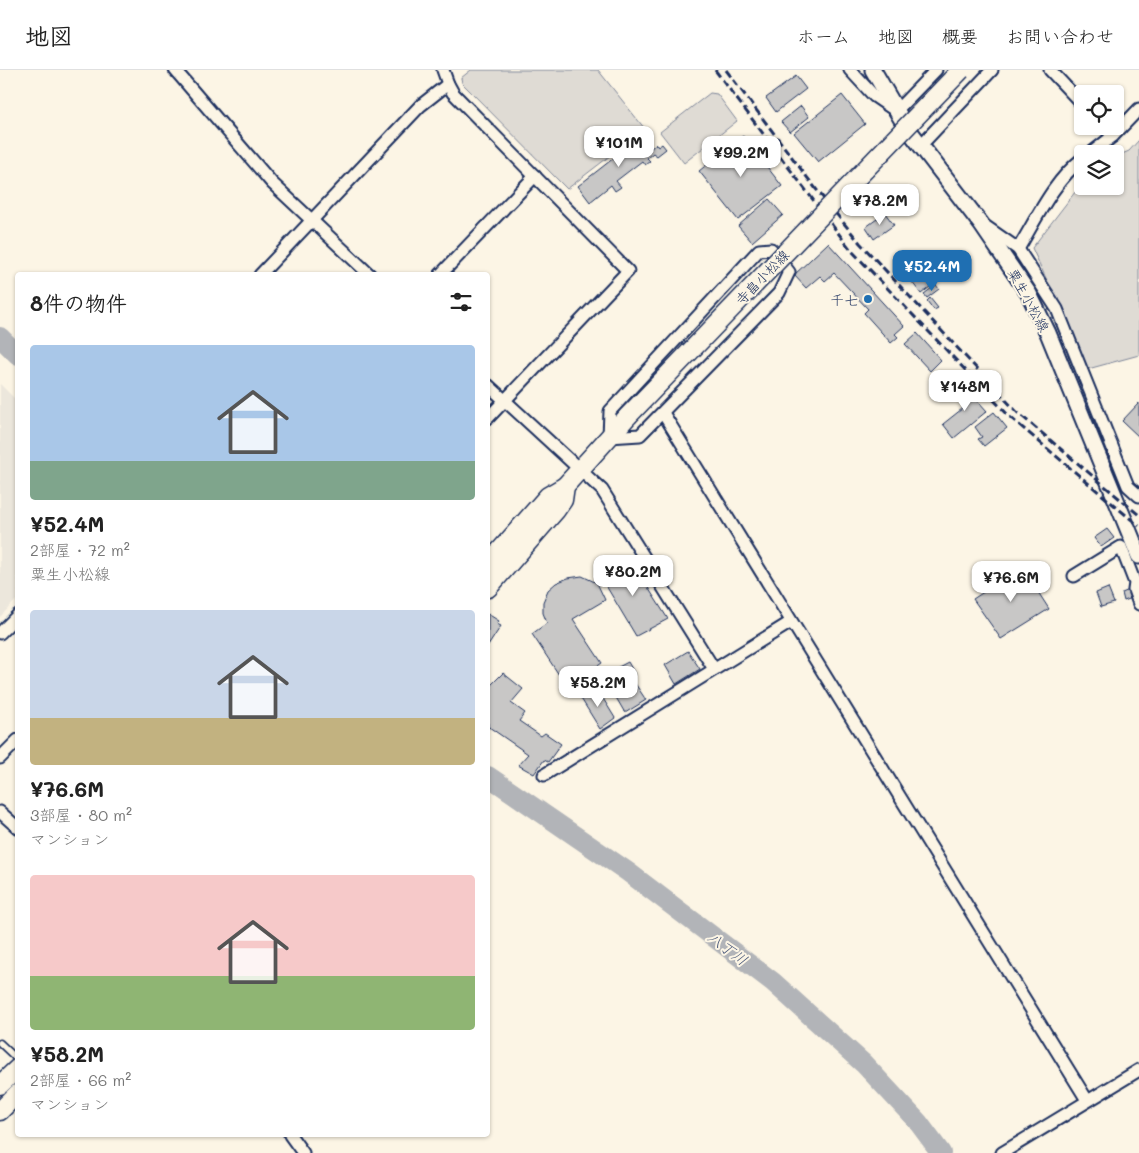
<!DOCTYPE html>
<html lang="ja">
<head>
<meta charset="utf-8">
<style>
  :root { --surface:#fff; --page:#f2f2f2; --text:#222; --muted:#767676; --line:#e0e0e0; --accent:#1f6fb2 }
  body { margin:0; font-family:Mali,"Klee One",sans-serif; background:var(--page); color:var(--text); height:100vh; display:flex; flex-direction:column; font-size:19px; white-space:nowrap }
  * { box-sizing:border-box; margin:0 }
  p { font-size:16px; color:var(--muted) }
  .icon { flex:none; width:28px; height:28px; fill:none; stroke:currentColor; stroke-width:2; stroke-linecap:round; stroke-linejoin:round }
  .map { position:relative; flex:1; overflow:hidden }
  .panel { position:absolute; left:15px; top:202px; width:475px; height:865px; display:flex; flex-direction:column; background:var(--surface); border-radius:5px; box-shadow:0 1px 4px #0004 }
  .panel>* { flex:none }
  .fabs { position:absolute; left:1074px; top:15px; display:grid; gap:10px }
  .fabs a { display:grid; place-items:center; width:50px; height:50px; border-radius:5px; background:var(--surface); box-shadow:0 1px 4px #0004; font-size:25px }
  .price { position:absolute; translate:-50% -42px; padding:0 11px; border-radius:10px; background:#fff; color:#222; font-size:16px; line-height:32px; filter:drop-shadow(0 1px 2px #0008) }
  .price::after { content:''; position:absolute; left:50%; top:30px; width:15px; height:11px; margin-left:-8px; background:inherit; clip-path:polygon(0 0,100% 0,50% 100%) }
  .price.current { background:var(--accent); color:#fff }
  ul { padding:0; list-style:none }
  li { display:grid; align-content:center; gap:10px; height:265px; padding:0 15px }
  li span { display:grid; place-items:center; height:155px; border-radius:5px; color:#555 }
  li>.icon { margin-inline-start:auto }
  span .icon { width:90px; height:90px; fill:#fffc; stroke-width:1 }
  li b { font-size:21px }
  h2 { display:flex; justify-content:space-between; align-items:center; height:60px; padding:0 15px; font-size:21px }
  header { display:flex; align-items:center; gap:30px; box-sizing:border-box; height:70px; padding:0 25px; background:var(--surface); border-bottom:1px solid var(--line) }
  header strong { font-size:24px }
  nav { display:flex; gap:28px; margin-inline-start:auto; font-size:18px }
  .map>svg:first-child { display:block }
  .built { fill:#ece7dc }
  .green { fill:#dfdbd4; stroke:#7d8599 }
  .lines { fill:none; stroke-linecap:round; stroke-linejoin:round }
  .river { stroke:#b2b4b8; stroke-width:20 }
  .building { fill:#c8c7c6; stroke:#1b2f5e }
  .lane-casing { stroke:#1b2f5e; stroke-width:9 }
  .street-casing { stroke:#1b2f5e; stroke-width:15 }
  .secondary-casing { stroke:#1b2f5e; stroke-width:19 }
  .primary-casing { stroke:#1b2f5e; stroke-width:21 }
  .lane { stroke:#fcf5e5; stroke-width:5.5 }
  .street { stroke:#fcf5e5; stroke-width:11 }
  .secondary { stroke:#fcf5e5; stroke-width:15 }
  .primary { stroke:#fcf5e5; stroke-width:18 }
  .rail { stroke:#1b2f5e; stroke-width:3; stroke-dasharray:8 4; stroke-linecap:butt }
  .primary-bridge-casing { stroke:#1b2f5e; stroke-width:21; stroke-linecap:butt }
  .primary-bridge { stroke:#fcf5e5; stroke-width:18 }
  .poi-dot { fill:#1f6fb2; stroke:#fcf5e5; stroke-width:2 }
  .labels { text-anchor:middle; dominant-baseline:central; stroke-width:4; stroke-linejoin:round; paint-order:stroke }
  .street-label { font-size:14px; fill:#1b2f5e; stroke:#fcf5e5 }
  .poi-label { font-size:14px; fill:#1b2f5e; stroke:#fcf5e5; text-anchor:end }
  .water-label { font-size:15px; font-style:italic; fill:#485779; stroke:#fcf5e5 }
</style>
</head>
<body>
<header>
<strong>地図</strong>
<nav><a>ホーム</a><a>地図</a><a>概要</a><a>お問い合わせ</a></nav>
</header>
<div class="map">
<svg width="1139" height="1083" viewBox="0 0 1139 1083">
  <rect width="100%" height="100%" fill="#fcf5e5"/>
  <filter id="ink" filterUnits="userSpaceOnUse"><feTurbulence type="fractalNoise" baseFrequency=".02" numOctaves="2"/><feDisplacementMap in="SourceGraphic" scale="10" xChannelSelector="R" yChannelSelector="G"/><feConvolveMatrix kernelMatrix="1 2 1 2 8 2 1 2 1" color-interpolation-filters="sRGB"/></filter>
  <g filter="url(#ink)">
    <path class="built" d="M0 314 18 332 17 529 0 547Z"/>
    <g class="green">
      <path d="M471 0H598L645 59 567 119 462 13 461 8Z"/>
      <path d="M710 23 717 24 737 51 684 93 660 62Z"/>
      <path d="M1139 70V285L1088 299 1032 178 1082 113V116H1115V87L1129 81Z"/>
    </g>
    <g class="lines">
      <g class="river">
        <path d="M0 267 18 285"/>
        <path d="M488 706 628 802 773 912 864 994 918 1052 941 1083"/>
      </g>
    </g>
    <g class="building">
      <path d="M796 6 806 19 776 42 766 28Z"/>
      <path d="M842 25 865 54 818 92 794 63Z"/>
      <path d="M801 36 809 47 790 62 781 52Z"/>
      <path d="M642 66 651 78 656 74 658 77 662 74 666 79 657 86 653 83 647 88 650 91 645 95 642 91 616 111 621 117 615 121 611 115 590 132 578 116Z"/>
      <path d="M743 66 782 116 738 150 699 101Z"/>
      <path d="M878 119 886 129 875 139 866 129Z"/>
      <path d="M769 129 783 145 752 172 738 156Z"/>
      <path d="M885 143 894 155 874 169 866 157Z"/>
      <path d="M828 173 904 256 895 264 898 267 891 273 864 243 868 239 834 203 825 211 820 206 806 218 794 205Z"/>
      <path d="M937 193 945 205 921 224 909 208 920 200 923 204Z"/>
      <path d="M936 215 939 219 927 228 924 224Z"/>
      <path d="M930 228 938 238 934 240 927 231Z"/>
      <path d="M917 263 941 290 930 301 905 274Z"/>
      <path d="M962 313 987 341 954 368 943 354 967 335 954 320Z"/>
      <path d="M1139 333V367L1122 351Z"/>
      <path d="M994 342 1007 358 984 376 978 369 982 367 975 357Z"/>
      <path d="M1107 459 1114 468 1101 477 1094 468Z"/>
      <path d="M628 486 668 549 636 566 599 504Z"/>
      <path d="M1022 497 1049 539 1001 569 973 529Z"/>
      <path d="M582 506 597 513 605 530 573 549 602 593 567 617 532 564 547 553 543 543V532L548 520 556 513 568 508Z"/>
      <path d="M1108 518 1114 533 1101 537 1096 523Z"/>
      <path d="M1129 520 1132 528 1124 531 1122 523Z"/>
      <path d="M488 544 499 551 497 554 501 556 488 576Z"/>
      <path d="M688 581 700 599 676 614 665 595Z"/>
      <path d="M628 592 636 606 632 609 646 630 625 643 603 605Z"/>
      <path d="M503 603 523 619 511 633 525 643 519 651 541 666 545 663 561 674 548 692 544 690 534 704 518 695 528 684 489 657 488 659V618Z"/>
      <path d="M596 617 615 648 600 659 580 627Z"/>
    </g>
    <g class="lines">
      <g class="lane-casing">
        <path id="lane" d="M0 973 18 990"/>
      </g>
      <g class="street-casing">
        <g id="street">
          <path d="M175 0 272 113 370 205"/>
          <path d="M443 0 448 14"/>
          <path d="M850 0 874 26 896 41 936 0"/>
          <path d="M1050 0 1082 34"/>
          <path d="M1104 56 1113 66"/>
          <path d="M922 74 992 0"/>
          <path d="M1090 84 1113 66 1139 39"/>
          <path d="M985 156 1018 179 1057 239 1128 416 1139 426"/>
          <path d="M771 179 789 202 779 223 640 365 609 367 610 341 759 180Z"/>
          <path d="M1018 179C1037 148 1053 112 1082 89"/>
          <path d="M260 205 420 36 448 14 453 23 628 201 488 348"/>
          <path d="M440 205 535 106"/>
          <path d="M488 315 602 420 714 599"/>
          <path d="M663 343 1087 1030"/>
          <path d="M1074 506 1121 477 1135 513 1134 520 1139 534"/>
          <path d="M0 563 18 545"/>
          <path d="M0 688 18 670"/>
          <path d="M544 705 791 552"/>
          <path d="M0 742 18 758"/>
          <path d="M290 1065 303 1083"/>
          <path d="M1002 1083 1139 1000"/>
        </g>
      </g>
      <g class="secondary-casing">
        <path id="secondary" d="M873 0 905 55 981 154 1029 224 1048 263 1139 486"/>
      </g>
      <g class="primary-casing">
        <g id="primary">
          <path d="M488 494 548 426 565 416 628 346"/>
          <path d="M488 518 556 440 563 430 565 416"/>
          <path d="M0 1015 18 998"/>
          <path d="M0 1041 18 1023"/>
        </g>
      </g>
      <use href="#lane" class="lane"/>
      <use href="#street" class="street"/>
      <use href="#secondary" class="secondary"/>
      <use href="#primary" class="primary"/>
      <g class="rail">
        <path d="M715 0 851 180 1011 348 1139 456"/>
        <path d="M726 0 816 119 860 173 1017 342 1139 445"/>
      </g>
      <g class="primary-bridge-casing">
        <path id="primary-bridge" d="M628 346 961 0"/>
      </g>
      <use href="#primary-bridge" class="primary-bridge"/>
    </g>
  </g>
  <circle class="poi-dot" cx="868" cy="229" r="5"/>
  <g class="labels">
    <g class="street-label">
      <text transform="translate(762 207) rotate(-46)">寺畠小松線</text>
      <text transform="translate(1029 230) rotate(61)">粟生小松線</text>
    </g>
    <g class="poi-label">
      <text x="858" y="229">千七</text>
    </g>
    <g class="water-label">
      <text transform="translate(728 878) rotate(37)">八丁川</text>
    </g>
  </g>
</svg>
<div class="fabs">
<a><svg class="icon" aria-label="locate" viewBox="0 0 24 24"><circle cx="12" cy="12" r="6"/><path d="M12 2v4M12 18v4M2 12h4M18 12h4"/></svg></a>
<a><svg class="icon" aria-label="layers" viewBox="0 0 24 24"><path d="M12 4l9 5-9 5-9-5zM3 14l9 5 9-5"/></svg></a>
</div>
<b class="price" style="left:619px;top:98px">¥101M</b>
<b class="price" style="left:741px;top:108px">¥99.2M</b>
<b class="price" style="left:880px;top:156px">¥78.2M</b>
<b class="price current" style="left:932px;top:222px">¥52.4M</b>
<b class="price" style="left:965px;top:342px">¥148M</b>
<b class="price" style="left:633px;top:527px">¥80.2M</b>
<b class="price" style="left:1011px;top:533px">¥76.6M</b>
<b class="price" style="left:598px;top:638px">¥58.2M</b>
<section class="panel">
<h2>8件の物件<svg class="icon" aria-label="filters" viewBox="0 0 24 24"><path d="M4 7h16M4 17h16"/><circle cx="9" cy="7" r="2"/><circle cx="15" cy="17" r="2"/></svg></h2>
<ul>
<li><span style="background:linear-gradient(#a9c7e8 75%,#7fa58c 0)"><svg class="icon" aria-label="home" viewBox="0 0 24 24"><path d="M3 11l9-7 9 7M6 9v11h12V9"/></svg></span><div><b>¥52.4M</b><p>2部屋 · 72 m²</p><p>粟生小松線</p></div></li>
<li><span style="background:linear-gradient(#c9d6e8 70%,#c2b280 0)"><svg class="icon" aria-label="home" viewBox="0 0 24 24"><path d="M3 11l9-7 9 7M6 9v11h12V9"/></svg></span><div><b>¥76.6M</b><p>3部屋 · 80 m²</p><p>マンション</p></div></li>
<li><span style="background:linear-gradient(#f6c9c9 65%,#8fb573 0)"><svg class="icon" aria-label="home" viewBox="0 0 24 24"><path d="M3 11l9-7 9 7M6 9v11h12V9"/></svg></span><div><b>¥58.2M</b><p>2部屋 · 66 m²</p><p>マンション</p></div></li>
</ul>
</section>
</div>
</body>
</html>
